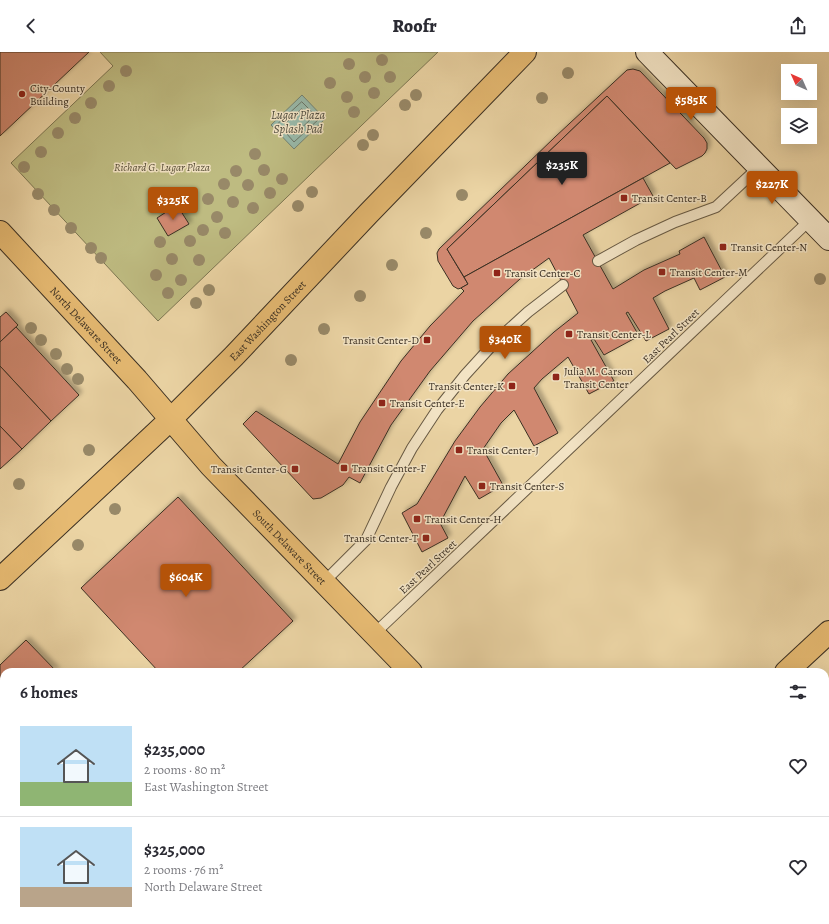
<!DOCTYPE html>
<html lang="en">
<head>
<meta charset="utf-8">
<style>
  :root { --surface:#fff; --page:#f7f7f7; --text:#2b2b33; --muted:#7c7c81; --line:#e1e1e2; --accent:#b45309 }
  body { margin:0; font-family:Alegreya,serif; background:var(--page); color:var(--text); height:100vh; display:flex; flex-direction:column; font-size:15px; white-space:nowrap }
  * { box-sizing:border-box; margin:0 }
  p { font-size:13px; color:var(--muted) }
  .icon { flex:none; width:22px; height:22px; fill:none; stroke:currentColor; stroke-width:2; stroke-linecap:round; stroke-linejoin:round }
  .map { position:relative; flex:1; overflow:hidden }
  .sheet { position:absolute; left:0px; top:616px; width:829px; height:256px; display:flex; flex-direction:column; background:var(--surface); border-radius:12px 12px 0 0; box-shadow:0 4px 16px #0002 }
  .sheet>* { flex:none }
  .needle { width:26px; rotate:315deg }
  .tools { position:absolute; left:781px; top:12px; display:grid; gap:8px }
  .tools a { display:grid; place-items:center; width:36px; height:36px; border-radius:0px; background:var(--surface); box-shadow:0 4px 16px #0002; font-size:20px }
  .price { position:absolute; translate:-50% -34px; padding:0 9px; border-radius:4px; background:var(--accent); color:#fff; font-size:13px; line-height:26px; filter:drop-shadow(0 1px 2px #0008) }
  .price::after { content:''; position:absolute; left:50%; top:24px; width:12px; height:9px; margin-left:-6px; background:inherit; clip-path:polygon(0 0,100% 0,50% 100%) }
  .price.selected { background:#222; color:#fff }
  ul { padding:0; list-style:none }
  li { display:flex; align-items:center; gap:12px; height:100px; padding:0 20px }
  li+li { border-top:1px solid var(--line) }
  li span { display:grid; place-items:center; flex:none; width:112px; height:80px; border-radius:0px; color:#555 }
  li>.icon { margin-inline-start:auto }
  span .icon { width:48px; height:48px; fill:#fffc; stroke-width:1 }
  li b { font-size:17px }
  h2 { display:flex; justify-content:space-between; align-items:center; height:48px; padding:0 20px; font-size:17px }
  header { display:flex; justify-content:space-between; align-items:center; height:52px; padding:0 20px; background:var(--surface); font-size:18px; font-weight:800 }
  .map>svg:first-child { display:block }
  .green { fill:#bebb81; stroke:#7c7652 }
  .water { fill:#98b8a8; stroke:#738273 }
  .lines { fill:none; stroke-linecap:round; stroke-linejoin:round }
  .shore { stroke:#6a7466; stroke-width:1 }
  .building { fill:#d0886f; stroke:#3b3023; filter:url(#shadow) }
  .secondary-tunnel { stroke:#c8b38a; stroke-width:22; stroke-dasharray:22 11; stroke-linecap:butt }
  .lane-casing { stroke:#675943; stroke-width:12 }
  .street-casing { stroke:#675943; stroke-width:22 }
  .secondary-casing { stroke:#3b3023; stroke-width:24 }
  .primary-casing { stroke:#3b3023; stroke-width:24 }
  .lane { stroke:#f2e3c4; stroke-width:10 }
  .street { stroke:#f2e3c4; stroke-width:20 }
  .secondary { stroke:#f2e3c4; stroke-width:22 }
  .primary { stroke:#e6ba72; stroke-width:22 }
  .tree { fill:#988968 }
  .poi-dot { fill:#8f2418; stroke:#f2e3c4; stroke-width:1.5 }
  .labels { text-anchor:middle; dominant-baseline:central; stroke-width:3; stroke-linejoin:round; paint-order:stroke }
  .poi-label { font-size:11px; fill:#3b3023; stroke:#f2e3c4; text-anchor:start }
  .park-label { font-size:11px; font-style:italic; fill:#554c36; stroke:#f2e3c4 }
  .street-label { font-size:11px; fill:#3b3023; stroke:#f2e3c4 }
  .water-label { font-size:12px; font-style:italic; fill:#4e4b3e; stroke:#f2e3c4 }
</style>
</head>
<body>
<header><svg class="icon" aria-label="back" viewBox="0 0 24 24"><path d="M15 5l-7 7 7 7"/></svg>Roofr<svg class="icon" aria-label="share" viewBox="0 0 24 24"><path d="M12 15V3M7 8l5-5 5 5M5 13v7h14v-7"/></svg></header>
<div class="map">
<svg width="829" height="872" viewBox="0 0 829 872">
  <defs>
    <filter id="shadow"><feDropShadow dx="3.5" dy="-3.5" stdDeviation="2" flood-color="#0004"/></filter>
  </defs>
  <rect width="100%" height="100%" fill="#ebd4a4"/>
  <filter id="stains"><feTurbulence type="fractalNoise" baseFrequency=".005" numOctaves="4"/><feColorMatrix values="0 0 0 0 .2 0 0 0 0 .09 0 0 0 0 .02 0 0 0 .5 -.17"/></filter>
  <radialGradient id="worn" r=".72"><stop offset=".6" stop-color="#630" stop-opacity="0"/><stop offset="1" stop-color="#630" stop-opacity=".3"/></radialGradient>
  <path class="green" d="M100 0H438L158 269 11 111 113 14Z"/>
  <path class="water" d="M302 43 325 67 294 97 271 73Z"/>
  <g class="lines">
    <g class="shore">
      <path d="M302 50 319 67 294 90 278 72Z"/>
      <path d="M302 57 311 67 294 83 285 72Z"/>
    </g>
  </g>
  <g class="building">
    <path d="M0 0H89L0 84Z"/>
    <path d="M633 17 640 19 704 86 707 91V97L705 101 702 104 676 117 607 44 447 197 468 232 461 236 458 237 453 234 438 209 437 201 439 197 555 85 627 18Z"/>
    <path d="M607 44 670 111 464 225 447 197Z"/>
    <path d="M643 126 653 144 583 183 613 237 644 218 680 202 679 199 704 185 725 225 700 238 694 226 665 239 653 246 669 277 646 289 628 260 626 261 639 284 604 303 594 287 591 288 614 329 589 342 568 305 542 327 534 336 558 381 534 394 514 358 501 371 483 397 503 433 479 447 465 424 440 471 448 486 422 500 402 461 417 452 455 389 480 355 508 322 554 280 578 261 549 206 520 227 473 269 430 319 391 373 360 431 349 425 343 433 321 446 313 447 243 372 256 359 338 412 360 370 401 309 430 274 464 239 461 236 468 232 464 225Z"/>
    <path d="M177 153 189 172 168 184 157 166Z"/>
    <path d="M6 260 18 273 0 290V265Z"/>
    <path d="M16 275 79 343 51 369 0 314V290Z"/>
    <path d="M0 314 51 369 22 397 0 374Z"/>
    <path d="M0 374 22 397 0 417Z"/>
    <path d="M178 445 293 569 238 620H159L81 536Z"/>
    <path d="M26 588 57 620H4V735H0V613Z"/>
    <path d="M829 650V872H752L750 868H825V654Z"/>
    <path d="M75 868H209L208 872H75Z"/>
  </g>
  <g class="lines">
    <g class="secondary-tunnel">
      <path d="M825 795H829"/>
      <path d="M825 821 829 822"/>
    </g>
    <g class="lane-casing">
      <g id="lane">
        <path d="M598 209 636 188 675 170 716 155 759 115"/>
        <path d="M324 530 366 488 391 435 412 396 437 358 465 323 496 289 528 260 563 233"/>
        <path d="M374 582 810 168"/>
      </g>
    </g>
    <g class="street-casing">
      <path id="street" d="M0 786H4"/>
    </g>
    <g class="secondary-casing">
      <path id="secondary" d="M647 0 829 187"/>
    </g>
    <g class="primary-casing">
      <g id="primary">
        <path id="s1" d="M0 180 137 328 211 414 411 620"/>
        <path id="s2" d="M0 527 171 367 234 304 368 162 525 0"/>
        <path d="M786 620 829 580"/>
        <path d="M648 868 651 872"/>
        <path d="M515 872 519 868"/>
        <path d="M704 872 705 868"/>
      </g>
    </g>
    <use href="#lane" class="lane"/>
    <use href="#street" class="street"/>
    <use href="#secondary" class="secondary"/>
    <use href="#primary" class="primary"/>
  </g>
  <g class="tree">
    <circle cx="382" cy="8" r="6"/>
    <circle cx="349" cy="12" r="6"/>
    <circle cx="126" cy="19" r="6"/>
    <circle cx="568" cy="21" r="6"/>
    <circle cx="365" cy="25" r="6"/>
    <circle cx="390" cy="25" r="6"/>
    <circle cx="330" cy="31" r="6"/>
    <circle cx="109" cy="34" r="6"/>
    <circle cx="374" cy="41" r="6"/>
    <circle cx="416" cy="43" r="6"/>
    <circle cx="347" cy="45" r="6"/>
    <circle cx="542" cy="46" r="6"/>
    <circle cx="91" cy="51" r="6"/>
    <circle cx="405" cy="53" r="6"/>
    <circle cx="354" cy="60" r="6"/>
    <circle cx="75" cy="66" r="6"/>
    <circle cx="58" cy="81" r="6"/>
    <circle cx="373" cy="83" r="6"/>
    <circle cx="363" cy="93" r="6"/>
    <circle cx="41" cy="100" r="6"/>
    <circle cx="255" cy="102" r="6"/>
    <circle cx="24" cy="115" r="6"/>
    <circle cx="264" cy="118" r="6"/>
    <circle cx="236" cy="119" r="6"/>
    <circle cx="282" cy="127" r="6"/>
    <circle cx="224" cy="132" r="6"/>
    <circle cx="248" cy="133" r="6"/>
    <circle cx="312" cy="140" r="6"/>
    <circle cx="270" cy="141" r="6"/>
    <circle cx="38" cy="142" r="6"/>
    <circle cx="462" cy="143" r="6"/>
    <circle cx="208" cy="147" r="6"/>
    <circle cx="233" cy="150" r="6"/>
    <circle cx="298" cy="154" r="6"/>
    <circle cx="253" cy="156" r="6"/>
    <circle cx="54" cy="158" r="6"/>
    <circle cx="217" cy="165" r="6"/>
    <circle cx="71" cy="176" r="6"/>
    <circle cx="203" cy="178" r="6"/>
    <circle cx="225" cy="181" r="6"/>
    <circle cx="426" cy="181" r="6"/>
    <circle cx="190" cy="189" r="6"/>
    <circle cx="160" cy="190" r="6"/>
    <circle cx="91" cy="196" r="6"/>
    <circle cx="101" cy="206" r="6"/>
    <circle cx="172" cy="207" r="6"/>
    <circle cx="199" cy="208" r="6"/>
    <circle cx="392" cy="213" r="6"/>
    <circle cx="156" cy="223" r="6"/>
    <circle cx="820" cy="227" r="6"/>
    <circle cx="181" cy="228" r="6"/>
    <circle cx="209" cy="238" r="6"/>
    <circle cx="168" cy="241" r="6"/>
    <circle cx="360" cy="244" r="6"/>
    <circle cx="196" cy="251" r="6"/>
    <circle cx="31" cy="276" r="6"/>
    <circle cx="324" cy="277" r="6"/>
    <circle cx="41" cy="288" r="6"/>
    <circle cx="56" cy="302" r="6"/>
    <circle cx="291" cy="308" r="6"/>
    <circle cx="67" cy="317" r="6"/>
    <circle cx="78" cy="327" r="6"/>
    <circle cx="89" cy="398" r="6"/>
    <circle cx="19" cy="432" r="6"/>
    <circle cx="115" cy="457" r="6"/>
    <circle cx="78" cy="493" r="6"/>
  </g>
  <g class="poi-dot">
    <circle cx="22" cy="42" r="4"/>
    <rect x="620" y="142" width="8" height="8" rx="2"/>
    <rect x="719" y="191" width="8" height="8" rx="2"/>
    <rect x="658" y="216" width="8" height="8" rx="2"/>
    <rect x="493" y="217" width="8" height="8" rx="2"/>
    <rect x="565" y="278" width="8" height="8" rx="2"/>
    <rect x="423" y="284" width="8" height="8" rx="2"/>
    <rect x="552" y="321" width="8" height="8" rx="2"/>
    <rect x="508" y="330" width="8" height="8" rx="2"/>
    <rect x="378" y="347" width="8" height="8" rx="2"/>
    <rect x="455" y="394" width="8" height="8" rx="2"/>
    <rect x="340" y="412" width="8" height="8" rx="2"/>
    <rect x="291" y="413" width="8" height="8" rx="2"/>
    <rect x="478" y="430" width="8" height="8" rx="2"/>
    <rect x="413" y="463" width="8" height="8" rx="2"/>
    <rect x="422" y="482" width="8" height="8" rx="2"/>
  </g>
  <g class="labels">
    <g class="poi-label">
      <text x="30" y="36">City-County<tspan x="30" dy="13">Building</tspan></text>
      <text x="632" y="146">Transit Center-B</text>
      <text x="731" y="195">Transit Center-N</text>
      <text x="670" y="220">Transit Center-M</text>
      <text x="505" y="221">Transit Center-C</text>
      <text x="577" y="282">Transit Center-L</text>
      <text x="419" y="288" text-anchor="end">Transit Center-D</text>
      <text x="564" y="319">Julia M. Carson<tspan x="564" dy="13">Transit Center</tspan></text>
      <text x="504" y="334" text-anchor="end">Transit Center-K</text>
      <text x="390" y="351">Transit Center-E</text>
      <text x="467" y="398">Transit Center-J</text>
      <text x="352" y="416">Transit Center-F</text>
      <text x="287" y="417" text-anchor="end">Transit Center-G</text>
      <text x="490" y="434">Transit Center-S</text>
      <text x="425" y="467">Transit Center-H</text>
      <text x="418" y="486" text-anchor="end">Transit Center-T</text>
    </g>
    <g class="park-label">
      <text x="162" y="115">Richard G. Lugar Plaza</text>
    </g>
    <g class="street-label">
      <text stroke="none"><textPath href="#s2" startOffset="372">East Washington Street</textPath></text>
      <text stroke="none"><textPath href="#s1" startOffset="127">North Delaware Street</textPath></text>
      <text transform="translate(671 284) rotate(-44)">East Pearl Street</text>
      <text stroke="none"><textPath href="#s1" startOffset="428">South Delaware Street</textPath></text>
      <text transform="translate(428 515) rotate(-43)">East Pearl Street</text>
    </g>
    <g class="water-label">
      <text x="298" y="63">Lugar Plaza<tspan x="298" dy="14">Splash Pad</tspan></text>
    </g>
  </g>
  <rect width="100%" height="100%" filter="url(#stains)"/>
  <rect width="100%" height="100%" fill="url(#worn)"/>
</svg>
<div class="tools">
<a><svg class="needle" viewBox="-14 -14 28 28"><path d="M0-13l5 13h-10z" fill="#e53935"/><path d="M0 13l5-13h-10z" fill="#7c7c81"/></svg></a>
<a><svg class="icon" aria-label="layers" viewBox="0 0 24 24"><path d="M12 4l9 5-9 5-9-5zM3 14l9 5 9-5"/></svg></a>
</div>
<b class="price" style="left:691px;top:69px">$585K</b>
<b class="price selected" style="left:562px;top:134px">$235K</b>
<b class="price" style="left:772px;top:153px">$227K</b>
<b class="price" style="left:173px;top:169px">$325K</b>
<b class="price" style="left:505px;top:308px">$340K</b>
<b class="price" style="left:186px;top:546px">$604K</b>
<section class="sheet">
<h2>6 homes<svg class="icon" aria-label="filters" viewBox="0 0 24 24"><path d="M4 7h16M4 17h16"/><circle cx="9" cy="7" r="2"/><circle cx="15" cy="17" r="2"/></svg></h2>
<ul>
<li><span style="background:linear-gradient(#bfe0f5 70%,#8fb573 0)"><svg class="icon" aria-label="home" viewBox="0 0 24 24"><path d="M3 11l9-7 9 7M6 9v11h12V9"/></svg></span><div><b>$235,000</b><p>2 rooms · 80 m²</p><p>East Washington Street</p></div><svg class="icon" aria-label="heart" viewBox="0 0 24 24"><path d="M12 20l-8-8c-3-5 5-10 8-4 3-6 11-1 8 4z"/></svg></li>
<li><span style="background:linear-gradient(#bfe0f5 75%,#b9a48a 0)"><svg class="icon" aria-label="home" viewBox="0 0 24 24"><path d="M3 11l9-7 9 7M6 9v11h12V9"/></svg></span><div><b>$325,000</b><p>2 rooms · 76 m²</p><p>North Delaware Street</p></div><svg class="icon" aria-label="heart" viewBox="0 0 24 24"><path d="M12 20l-8-8c-3-5 5-10 8-4 3-6 11-1 8 4z"/></svg></li>
</ul>
</section>
</div>
</body>
</html>
